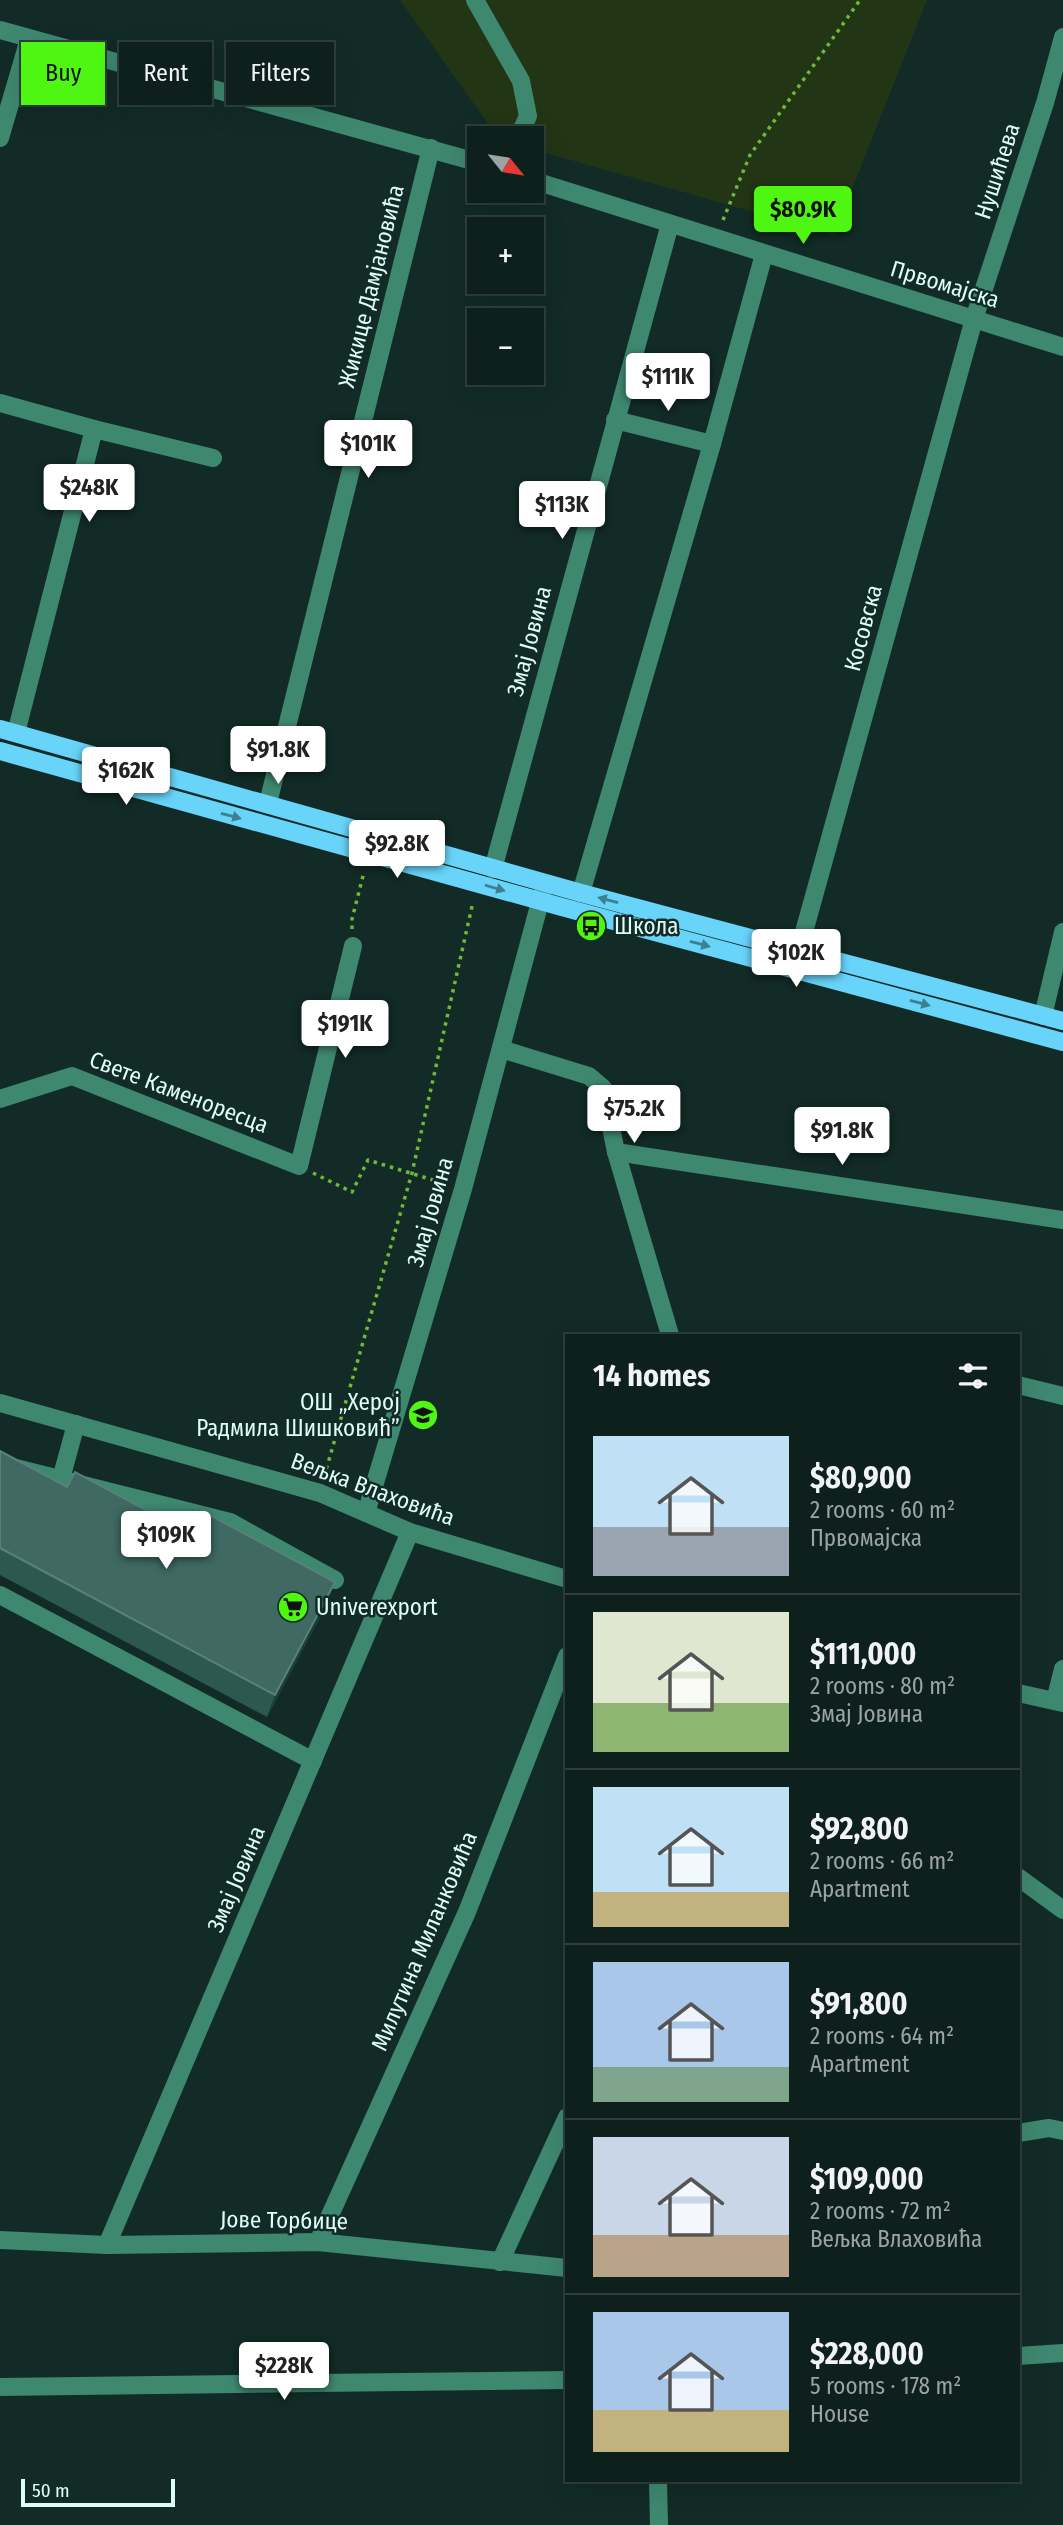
<!DOCTYPE html>
<html lang="en">
<head>
<meta charset="utf-8">
<style>
  :root { --surface:#0e201c; --page:#1c2d29; --text:#f1f3f6; --muted:#9ba3a3; --line:#2e3e3b; --accent:#4ef611 }
  body { margin:0; font-family:"Fira Sans Condensed",sans-serif; background:var(--page); color:var(--text); height:100vh; display:flex; flex-direction:column; font-size:26px; white-space:nowrap }
  * { box-sizing:border-box; margin:0 }
  p { font-size:23px; color:var(--muted) }
  .icon { flex:none; width:38px; height:38px; fill:none; stroke:currentColor; stroke-width:2; stroke-linecap:round; stroke-linejoin:round }
  .map { position:relative; flex:1; overflow:hidden }
  .side { position:absolute; left:565px; top:1334px; width:455px; height:1148px; display:flex; flex-direction:column; background:var(--surface); border-radius:0px; box-shadow:0 7px 28px #0002,0 0 0 2px var(--line) }
  .side>* { flex:none }
  .guide { position:absolute; left:21px; top:42px; width:439px; height:63px; display:flex; gap:14px }
  .needle { width:46px; rotate:120deg }
  .tools { position:absolute; left:467px; top:126px; display:grid; gap:14px }
  .tools a { display:grid; place-items:center; width:77px; height:77px; border-radius:0px; background:var(--surface); box-shadow:0 7px 28px #0002,0 0 0 2px var(--line); font-size:35px }
  .scale { position:absolute; left:21px; bottom:18px; width:154px; box-sizing:border-box; padding-left:7px; border:4px solid #ddfef6; border-top:0; font-size:19px; line-height:24px; white-space:nowrap; color:#ddfef6; -webkit-text-stroke:5px #122b26; paint-order:stroke }
  .price { position:absolute; translate:-50% -60px; padding:0 16px; border-radius:7px; background:#fff; color:#222; font-size:23px; line-height:46px; filter:drop-shadow(0 2px 4px #0008) }
  .price::after { content:''; position:absolute; left:50%; top:42px; width:21px; height:16px; margin-left:-10px; background:inherit; clip-path:polygon(0 0,100% 0,50% 100%) }
  .price.active { background:var(--accent); color:#111 }
  ul { padding:0; list-style:none }
  li { display:flex; align-items:center; gap:21px; height:175px; padding:0 28px }
  li+li { border-top:2px solid var(--line) }
  li span { display:grid; place-items:center; flex:none; width:196px; height:140px; border-radius:0px; color:#555 }
  li>.icon { margin-inline-start:auto }
  span .icon { width:84px; height:84px; fill:#fffc; stroke-width:1 }
  li b { font-size:30px }
  h2 { display:flex; justify-content:space-between; align-items:center; height:84px; padding:0 28px; font-size:30px }
  .chip { padding:0 24px; border-radius:0px; background:var(--surface); box-shadow:0 7px 28px #0002,0 0 0 2px var(--line); font-size:24px; line-height:63px }
  .chip.active { background:var(--accent); color:#111 }
  .map>svg:first-child { display:block }
  .green { fill:#223515 }
  .lines { fill:none; stroke-linecap:round; stroke-linejoin:round }
  .path { stroke:#6eb936; stroke-width:3.5; stroke-dasharray:3.5 5; stroke-linecap:butt }
  .minor { stroke:#3f8870; stroke-width:18 }
  .major { stroke:#68d4fa; stroke-width:18 }
  .wall { fill:#2c5850 }
  .shaded-wall { fill:#1a3e38 }
  .building { fill:#3f6962; stroke:#588179; stroke-width:2 }
  .oneway { fill:#3d8090 }
  .labels { text-anchor:middle; dominant-baseline:central; stroke-width:5; stroke-linejoin:round; paint-order:stroke }
  .street-label { font-size:23px; fill:#ddfef6; stroke:#122b26 }
  .poi-label { font-size:23px; fill:#ddfef6; stroke:#122b26; text-anchor:start }
</style>
</head>
<body>
<div class="map">
<svg width="1063" height="2525" viewBox="0 0 1063 2525">
  <rect width="100%" height="100%" fill="#122b26"/>
  <path class="green" d="M400 0H927L834 235 532 149V138H498Z"/>
  <g class="lines">
    <g class="path">
      <path d="M723 220 750 155 860 0"/>
      <path d="M352 929V919L364 872"/>
      <path d="M313 1173 352 1192 368 1160 446 1184"/>
      <path d="M324 1477 412 1173 473 902"/>
    </g>
    <g class="minor">
      <path d="M475 0 521 81 528 116 518 138"/>
      <path d="M0 30 480 163"/>
      <path d="M0 138 29 39"/>
      <path d="M532 180 1063 347"/>
      <path d="M0 403 94 429 16 733"/>
      <path d="M615 420 712 444"/>
      <path d="M94 429 213 458"/>
      <path d="M268 803 431 148"/>
      <path d="M493 869 670 224"/>
      <path d="M581 893 712 444 764 254"/>
      <path d="M799 950 974 319 1045 103 1063 37"/>
      <path d="M1043 1016 1063 932"/>
      <path d="M501 1049 589 1076 603 1088 616 1152 670 1335"/>
      <path d="M0 1099 72 1076 299 1166 353 946"/>
      <path d="M616 1152 1063 1220"/>
      <path d="M1018 1385 1063 1396"/>
      <path d="M0 1403 320 1493 410 1532 567 1579"/>
      <path d="M0 1464 230 1522 335 1580"/>
      <path d="M61 1479 76 1424"/>
      <path d="M366 1513 463 1189 544 887"/>
      <path d="M0 1595 313 1761"/>
      <path d="M1018 1693 1063 1703"/>
      <path d="M1055 1701 1063 1669"/>
      <path d="M1018 1877 1063 1910"/>
      <path d="M1018 2133 1049 2128 1063 2131"/>
      <path d="M0 2240 107 2245 318 2242 567 2268"/>
      <path d="M318 2242 467 1912 567 1656"/>
      <path d="M107 2245 410 1532"/>
      <path d="M500 2262 567 2117"/>
      <path d="M1018 2356 1063 2353"/>
      <path d="M0 2387 567 2380"/>
      <path d="M658 2480 659 2525"/>
    </g>
    <g class="major">
      <path d="M0 729 581 893 1063 1021"/>
      <path d="M0 751 562 907 1063 1042"/>
    </g>
  </g>
  <path class="wall" d="M0 1451 67 1487 193 1535 327 1604 267 1717 0 1575Z"/>
  <path class="shaded-wall" d="M335 1582 327 1604 267 1717 275 1695Z"/>
  <path class="building" d="M0 1451 67 1487 75 1472 193 1535 206 1513 335 1582 275 1695 0 1548Z"/>
  <defs><path id="oneway-solid" d="M-6-.8H1V-3.2L6.5 0L1 3.2V.8H-6Z" transform="scale(1.75)"/></defs>
  <g class="oneway">
    <use href="#oneway-solid" transform="translate(231 816) rotate(15)"/>
    <use href="#oneway-solid" transform="translate(495 888) rotate(16)"/>
    <use href="#oneway-solid" transform="translate(608 900) rotate(-165)"/>
    <use href="#oneway-solid" transform="translate(700 944) rotate(15)"/>
    <use href="#oneway-solid" transform="translate(920 1003) rotate(15)"/>
  </g>
  <defs>
    <g id="bus-disc" transform="scale(1.575)"><circle r="9.5" fill="#4ef611" stroke="#122b26"/><path d="M-5-6H5V4H4V6H2V4H-2V6H-4V4H-5ZM-3.5-4V0h7V-4ZM-3.5 1.2v1.5H-2V1.2ZM2 1.2v1.5H3.5V1.2Z" fill="#111"/></g>
    <g id="school-disc" transform="scale(1.575)"><circle r="9.5" fill="#4ef611" stroke="#122b26"/><path d="M0-5L7-2L0 1L-7-2ZM-4 1L0 2.5L4 1V4Q0 6-4 4Z" fill="#111"/></g>
    <g id="supermarket-disc" transform="scale(1.575)"><circle r="9.5" fill="#4ef611" stroke="#122b26"/><path d="M-6-5.5h2.5l.6 2H6L4.5 2H-2.5L-4.4-4H-6ZM-1.5 3.2a1.3 1.3 0 1 0 .1 0ZM3 3.2a1.3 1.3 0 1 0 .1 0Z" fill="#111"/></g>
  </defs>
  <g fill-rule="evenodd">
    <use href="#bus-disc" x="591" y="926"/>
    <use href="#school-disc" x="423" y="1415"/>
    <use href="#supermarket-disc" x="293" y="1607"/>
  </g>
  <g class="labels">
    <g class="street-label">
      <text transform="translate(997 171) rotate(-72)">Нушићева</text>
      <text transform="translate(945 284) rotate(17)">Првомајска</text>
      <text transform="translate(371 286) rotate(-76)">Жикице Дамјановића</text>
      <text transform="translate(863 628) rotate(-75)">Косовска</text>
      <text transform="translate(529 641) rotate(-75)">Змај Јовина</text>
      <text transform="translate(179 1092) rotate(21)">Свете Каменоресца</text>
      <text transform="translate(430 1212) rotate(-74)">Змај Јовина</text>
      <text transform="translate(373 1489) rotate(20)">Вељка Влаховића</text>
      <text transform="translate(236 1879) rotate(-67)">Змај Јовина</text>
      <text transform="translate(424 1941) rotate(-67)">Милутина Миланковића</text>
      <text transform="translate(284 2220) rotate(1)">Јове Торбице</text>
    </g>
    <g class="poi-label">
      <text x="614" y="926">Школа</text>
      <text x="400" y="1402" text-anchor="end">ОШ „Херој<tspan x="400" dy="26">Радмила Шишковић”</tspan></text>
      <text x="316" y="1607">Univerexport</text>
    </g>
  </g>
</svg>
<div class="tools">
<a><svg class="needle" viewBox="-14 -14 28 28"><path d="M0-13l5 13h-10z" fill="#e53935"/><path d="M0 13l5-13h-10z" fill="#9ba3a3"/></svg></a>
<a>+</a>
<a>−</a>
</div>
<div class="scale">50 m</div>
<b class="price active" style="left:803px;top:246px">$80.9K</b>
<b class="price" style="left:668px;top:413px">$111K</b>
<b class="price" style="left:368px;top:480px">$101K</b>
<b class="price" style="left:89px;top:524px">$248K</b>
<b class="price" style="left:562px;top:541px">$113K</b>
<b class="price" style="left:278px;top:786px">$91.8K</b>
<b class="price" style="left:126px;top:807px">$162K</b>
<b class="price" style="left:397px;top:880px">$92.8K</b>
<b class="price" style="left:796px;top:989px">$102K</b>
<b class="price" style="left:345px;top:1060px">$191K</b>
<b class="price" style="left:634px;top:1145px">$75.2K</b>
<b class="price" style="left:842px;top:1167px">$91.8K</b>
<b class="price" style="left:166px;top:1571px">$109K</b>
<b class="price" style="left:284px;top:2402px">$228K</b>
<div class="guide">
<a class="chip active">Buy</a>
<a class="chip">Rent</a>
<a class="chip">Filters</a>
</div>
<section class="side">
<h2>14 homes<svg class="icon" aria-label="filters" viewBox="0 0 24 24"><path d="M4 7h16M4 17h16"/><circle cx="9" cy="7" r="2"/><circle cx="15" cy="17" r="2"/></svg></h2>
<ul>
<li><span style="background:linear-gradient(#bfe0f5 65%,#9aa5b1 0)"><svg class="icon" aria-label="home" viewBox="0 0 24 24"><path d="M3 11l9-7 9 7M6 9v11h12V9"/></svg></span><div><b>$80,900</b><p>2 rooms · 60 m²</p><p>Првомајска</p></div></li>
<li><span style="background:linear-gradient(#dfe7d0 65%,#8fb573 0)"><svg class="icon" aria-label="home" viewBox="0 0 24 24"><path d="M3 11l9-7 9 7M6 9v11h12V9"/></svg></span><div><b>$111,000</b><p>2 rooms · 80 m²</p><p>Змај Јовина</p></div></li>
<li><span style="background:linear-gradient(#bfe0f5 75%,#c2b280 0)"><svg class="icon" aria-label="home" viewBox="0 0 24 24"><path d="M3 11l9-7 9 7M6 9v11h12V9"/></svg></span><div><b>$92,800</b><p>2 rooms · 66 m²</p><p>Apartment</p></div></li>
<li><span style="background:linear-gradient(#a9c7e8 75%,#7fa58c 0)"><svg class="icon" aria-label="home" viewBox="0 0 24 24"><path d="M3 11l9-7 9 7M6 9v11h12V9"/></svg></span><div><b>$91,800</b><p>2 rooms · 64 m²</p><p>Apartment</p></div></li>
<li><span style="background:linear-gradient(#c9d6e8 70%,#b9a48a 0)"><svg class="icon" aria-label="home" viewBox="0 0 24 24"><path d="M3 11l9-7 9 7M6 9v11h12V9"/></svg></span><div><b>$109,000</b><p>2 rooms · 72 m²</p><p>Вељка Влаховића</p></div></li>
<li><span style="background:linear-gradient(#a9c7e8 70%,#c2b280 0)"><svg class="icon" aria-label="home" viewBox="0 0 24 24"><path d="M3 11l9-7 9 7M6 9v11h12V9"/></svg></span><div><b>$228,000</b><p>5 rooms · 178 m²</p><p>House</p></div></li>
</ul>
</section>
</div>
</body>
</html>
